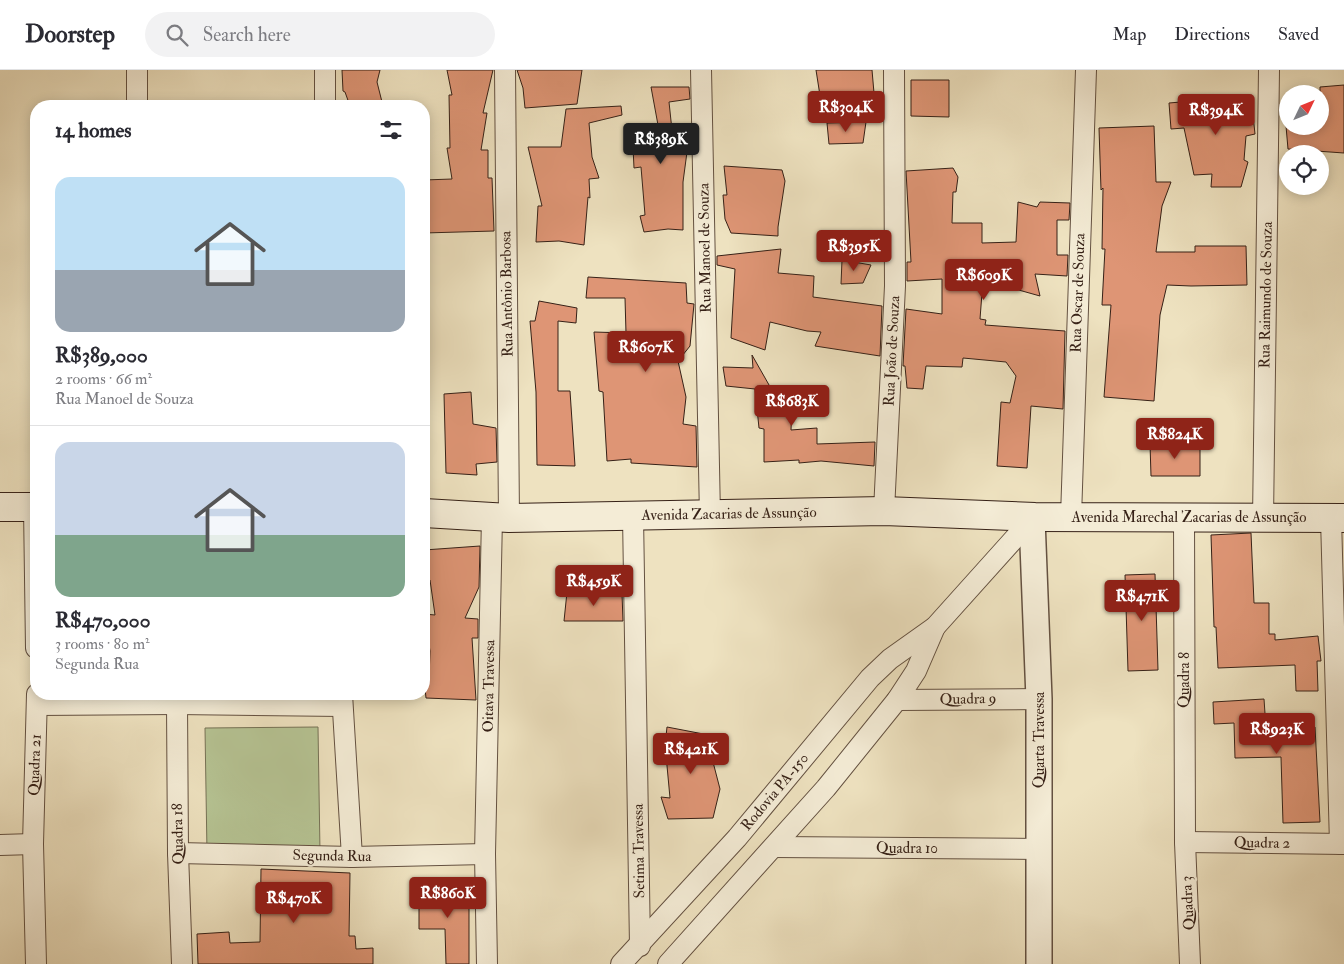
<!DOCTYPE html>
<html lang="en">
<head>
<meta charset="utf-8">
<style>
  :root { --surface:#fff; --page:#f2f2f3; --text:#2b2b33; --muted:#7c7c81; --line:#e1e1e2; --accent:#8f2418 }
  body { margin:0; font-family:"IM FELL Double Pica",serif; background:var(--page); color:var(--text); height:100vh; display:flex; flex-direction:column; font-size:19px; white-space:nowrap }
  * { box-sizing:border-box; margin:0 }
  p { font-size:16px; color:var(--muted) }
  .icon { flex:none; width:28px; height:28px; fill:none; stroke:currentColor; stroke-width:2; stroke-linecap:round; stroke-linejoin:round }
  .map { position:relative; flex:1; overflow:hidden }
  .drawer { position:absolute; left:30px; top:30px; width:400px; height:600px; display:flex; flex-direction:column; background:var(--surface); border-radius:20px; box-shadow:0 2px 12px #0003 }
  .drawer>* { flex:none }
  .needle { width:32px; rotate:47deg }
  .buttons { position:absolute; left:1279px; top:15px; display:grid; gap:10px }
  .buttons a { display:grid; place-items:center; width:50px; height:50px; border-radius:50%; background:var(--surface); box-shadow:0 2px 12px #0003; font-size:25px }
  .price { position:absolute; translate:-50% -42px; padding:0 11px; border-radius:5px; background:var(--accent); color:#fff; font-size:16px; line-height:32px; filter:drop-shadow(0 1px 2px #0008) }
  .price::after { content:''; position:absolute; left:50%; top:30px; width:15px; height:11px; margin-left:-8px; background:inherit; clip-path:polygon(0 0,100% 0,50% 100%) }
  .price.selected { background:#222; color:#fff }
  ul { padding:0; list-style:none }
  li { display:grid; align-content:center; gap:10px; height:265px; padding:0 25px }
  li+li { border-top:1px solid var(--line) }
  li span { display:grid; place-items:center; height:155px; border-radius:15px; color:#555 }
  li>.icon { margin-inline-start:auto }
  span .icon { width:90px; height:90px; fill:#fffc; stroke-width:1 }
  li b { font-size:21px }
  h2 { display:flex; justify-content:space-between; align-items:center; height:60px; padding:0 25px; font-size:21px }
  header { display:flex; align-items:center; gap:30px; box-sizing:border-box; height:70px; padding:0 25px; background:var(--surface); border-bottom:1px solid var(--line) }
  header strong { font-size:24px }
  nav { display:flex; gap:28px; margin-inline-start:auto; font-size:18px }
  .search { width:350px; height:45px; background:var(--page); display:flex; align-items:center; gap:12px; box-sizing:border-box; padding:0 18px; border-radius:28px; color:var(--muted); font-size:19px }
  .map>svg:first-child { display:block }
  .green { fill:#b6c494; stroke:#767256 }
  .building { fill:#de9575; stroke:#362117 }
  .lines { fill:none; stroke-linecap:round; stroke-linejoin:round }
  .minor-casing { stroke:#645141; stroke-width:22 }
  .tertiary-casing { stroke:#645141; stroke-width:28 }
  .secondary-casing { stroke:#362117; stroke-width:30 }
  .minor { stroke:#f4ecd6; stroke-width:20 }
  .tertiary { stroke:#f4ecd6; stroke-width:25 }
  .secondary { stroke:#f4ecd6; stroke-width:28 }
  .labels { text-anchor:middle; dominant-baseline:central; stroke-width:4.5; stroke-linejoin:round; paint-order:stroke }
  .street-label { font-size:15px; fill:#362117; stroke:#f4ecd6 }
</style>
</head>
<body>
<header>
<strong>Doorstep</strong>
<div class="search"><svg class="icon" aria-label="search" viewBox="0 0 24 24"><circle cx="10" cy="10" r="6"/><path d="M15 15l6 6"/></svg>Search here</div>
<nav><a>Map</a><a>Directions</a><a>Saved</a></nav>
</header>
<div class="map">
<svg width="1344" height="894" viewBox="0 0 1344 894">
  <rect width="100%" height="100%" fill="#eee2c0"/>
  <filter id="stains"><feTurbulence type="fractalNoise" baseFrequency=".004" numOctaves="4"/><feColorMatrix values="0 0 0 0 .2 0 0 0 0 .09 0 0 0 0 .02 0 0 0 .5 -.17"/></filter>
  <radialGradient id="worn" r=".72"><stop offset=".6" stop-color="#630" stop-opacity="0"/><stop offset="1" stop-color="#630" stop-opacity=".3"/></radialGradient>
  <path class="green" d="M318 657 320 782 207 783 205 658Z"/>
  <g class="building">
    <path d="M342 0H380L377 12 383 36H350L345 22 343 21Z"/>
    <path d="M447 0H493L483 43H487L481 80H488V108H492L494 161 424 163V110L452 109 447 78H450L449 25H452Z"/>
    <path d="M517 0H582L577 34 525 38 523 18Z"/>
    <path d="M816 0H872L874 23 826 36 825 31 821 32Z"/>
    <path d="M911 10H949V47L911 46Z"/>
    <path d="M1344 15V83L1288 79 1286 56H1320V17Z"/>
    <path d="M651 17H689L690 29 669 32 674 79 687 82 683 112V160L668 159 644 162 640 146 645 145 641 97 634 98 632 56 658 55Z"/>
    <path d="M1251 26 1255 64 1246 66 1244 90 1248 92 1241 117H1211L1212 104 1194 105 1184 58 1171 59 1169 33Z"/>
    <path d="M621 36 622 45 589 53 592 87 599 108 589 109 590 128 588 127 584 175 559 171 536 172 538 136H542L528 77H561L566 39Z"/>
    <path d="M866 52 863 73 829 74 827 53Z"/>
    <path d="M1154 56 1156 112H1171L1162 136 1156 182H1195V176H1246L1247 215 1191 216 1167 215 1160 245 1154 331 1104 327 1111 235H1102L1105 179H1102L1103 118 1101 120 1099 58Z"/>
    <path d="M724 96 782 100 785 111 778 157V166L731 163 725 149 723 125H727Z"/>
    <path d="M953 98 958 107 956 122H953L952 153H982V173L1016 172 1018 132 1037 137 1040 132 1070 133 1069 150H1057V185H1068L1067 206 1035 204 1040 226 983 210 980 249 986 250 985 255 1065 261 1063 339 1031 336 1027 398 997 396 1001 332 1010 333 1016 306 1006 292 963 288 962 297 926 296 923 319 907 318 905 296H903L906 239 942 244V209L907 211V192H911L906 101Z"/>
    <path d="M781 179 778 203 814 206 813 227 882 236 880 286 815 276 821 262 807 261 770 252 765 280 731 268 735 199 717 195V186Z"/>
    <path d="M842 190 871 195 863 213 841 214Z"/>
    <path d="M588 207 686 213 687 233 694 234 690 276 678 291 686 327 683 354 696 356 697 397 631 393V389L607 391 603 322 599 321 594 262 626 263 625 228H586Z"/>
    <path d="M539 231 577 238 576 253 558 251V321H570L575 396 537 395 536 322 530 251H535Z"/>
    <path d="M752 285 777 329 792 334 791 360 817 358V374L875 372 874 396 821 391 799 393V390L764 392V359L759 358 755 319 726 316 723 297 753 298Z"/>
    <path d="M471 322 473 354 496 358 497 392 476 394 477 405 446 403 444 324Z"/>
    <path d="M1150 374H1200V406H1151Z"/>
    <path d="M1251 463 1254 533H1269V564H1275V570L1318 566 1321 591H1317L1318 621H1296L1295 595 1218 598 1216 557H1214L1211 465Z"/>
    <path d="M480 476 479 517 465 548 478 549V568H472L476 630 426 628 424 609H429L430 581 424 544 435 545 430 510H425L424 480Z"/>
    <path d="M1155 504 1158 600 1128 601 1125 505Z"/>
    <path d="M567 522 622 524 623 551H564Z"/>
    <path d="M1264 629 1266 658 1315 657 1320 752 1283 753 1281 687 1235 688 1234 653 1214 654 1213 632Z"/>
    <path d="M667 657 719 667 713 692 720 719 713 748 668 749 661 727 670 728 666 685H664Z"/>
    <path d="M261 799 350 803 349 866H355L356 879 373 878V894H198L197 864 229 862 230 873 260 872Z"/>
    <path d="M469 816V894H446L445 859H419V818Z"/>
  </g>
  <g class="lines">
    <g class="minor-casing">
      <g id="minor">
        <path d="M137 0V36"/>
        <path d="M325 0V36"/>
        <path d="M505 0 509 448"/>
        <path d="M701 0 710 446"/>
        <path d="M34 437 36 578"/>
        <path d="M884 441 895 216 894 0"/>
        <path d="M633 446 640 876"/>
        <path d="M1071 447 1086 0"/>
        <path d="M1184 448 1185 772 1190 894"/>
        <path d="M1331 448 1340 774"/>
        <path d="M1263 449 1269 0"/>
        <path d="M342 624 352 787"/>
        <path d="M897 630 1039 629"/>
        <path d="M177 634 178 783 182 894"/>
        <path d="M37 635 177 634 342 636"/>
        <path d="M1185 772 1344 774"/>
        <path d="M0 775 33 774"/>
        <path d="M774 777 1040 779"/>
        <path d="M178 783 352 787 485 784"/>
        <path d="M36 894 33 774 37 624"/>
        <path d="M487 894 485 784 492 447"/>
        <path d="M621 894 737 768 870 608 890 589 935 557 1032 449"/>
        <path d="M668 894 826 718 897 630 916 601 935 557"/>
      </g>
    </g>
    <g class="tertiary-casing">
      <path id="tertiary" d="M1035 447 1032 449 1039 629V894"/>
    </g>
    <g class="secondary-casing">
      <g id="secondary">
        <path d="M0 437H36"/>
        <path d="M424 443 509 448 884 441 1035 447 1344 448"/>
      </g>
    </g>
    <use href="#minor" class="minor"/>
    <use href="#tertiary" class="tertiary"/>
    <use href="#secondary" class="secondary"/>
  </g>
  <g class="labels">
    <g class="street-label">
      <text transform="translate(705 178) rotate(-91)">Rua Manoel de Souza</text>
      <text transform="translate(1078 223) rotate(-88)">Rua Oscar de Souza</text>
      <text transform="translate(507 224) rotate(-91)">Rua Antônio Barbosa</text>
      <text transform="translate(1266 225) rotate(-89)">Rua Raimundo de Souza</text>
      <text transform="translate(892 281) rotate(-87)">Rua João de Souza</text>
      <text transform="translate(729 444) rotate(-1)">Avenida Zacarias de Assunção</text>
      <text x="1189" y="447">Avenida Marechal Zacarias de Assunção</text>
      <text transform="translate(1184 610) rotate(-90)">Quadra 8</text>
      <text transform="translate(489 616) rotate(-89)">Oitava Travessa</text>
      <text transform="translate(968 629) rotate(-1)">Quadra 9</text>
      <text transform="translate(1039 670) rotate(-90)">Quarta Travessa</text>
      <text transform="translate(35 695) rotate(-88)">Quadra 21</text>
      <text transform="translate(775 722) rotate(-50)">Rodovia PA-150</text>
      <text transform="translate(178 764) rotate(-91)">Quadra 18</text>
      <text transform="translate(1262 773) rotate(1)">Quadra 2</text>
      <text x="907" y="778">Quadra 10</text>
      <text transform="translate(639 781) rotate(-91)">Setima Travessa</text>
      <text transform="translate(332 786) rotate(1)">Segunda Rua</text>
      <text transform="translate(1188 833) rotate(-93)">Quadra 3</text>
    </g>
  </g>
  <rect width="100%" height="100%" filter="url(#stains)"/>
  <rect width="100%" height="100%" fill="url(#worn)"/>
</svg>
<div class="buttons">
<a><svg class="needle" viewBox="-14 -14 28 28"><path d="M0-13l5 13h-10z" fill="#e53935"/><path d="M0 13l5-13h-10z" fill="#7c7c81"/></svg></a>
<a><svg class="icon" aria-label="locate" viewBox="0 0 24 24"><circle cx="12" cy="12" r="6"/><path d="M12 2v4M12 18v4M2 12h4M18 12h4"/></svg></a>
</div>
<b class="price" style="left:846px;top:63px">R$304K</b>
<b class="price" style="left:1216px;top:66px">R$394K</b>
<b class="price selected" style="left:661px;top:95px">R$389K</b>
<b class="price" style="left:854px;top:202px">R$395K</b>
<b class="price" style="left:984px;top:231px">R$609K</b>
<b class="price" style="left:646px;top:303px">R$607K</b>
<b class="price" style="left:792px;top:357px">R$683K</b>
<b class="price" style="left:1175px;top:390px">R$824K</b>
<b class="price" style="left:594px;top:537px">R$459K</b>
<b class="price" style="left:1142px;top:552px">R$471K</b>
<b class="price" style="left:1277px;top:685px">R$923K</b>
<b class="price" style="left:691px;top:705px">R$421K</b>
<b class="price" style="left:448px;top:849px">R$860K</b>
<b class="price" style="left:294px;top:854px">R$470K</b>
<section class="drawer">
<h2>14 homes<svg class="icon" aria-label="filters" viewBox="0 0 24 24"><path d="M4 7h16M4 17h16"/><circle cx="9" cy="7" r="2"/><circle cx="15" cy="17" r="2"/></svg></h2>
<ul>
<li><span style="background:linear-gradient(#bfe0f5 60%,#9aa5b1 0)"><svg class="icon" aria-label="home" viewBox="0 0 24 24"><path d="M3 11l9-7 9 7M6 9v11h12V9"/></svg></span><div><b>R$389,000</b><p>2 rooms · 66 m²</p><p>Rua Manoel de Souza</p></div></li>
<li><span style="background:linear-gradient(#c9d6e8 60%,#7fa58c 0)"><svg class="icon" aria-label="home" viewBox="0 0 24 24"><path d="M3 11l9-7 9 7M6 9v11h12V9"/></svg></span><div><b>R$470,000</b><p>3 rooms · 80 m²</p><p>Segunda Rua</p></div></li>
</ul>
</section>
</div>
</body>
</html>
